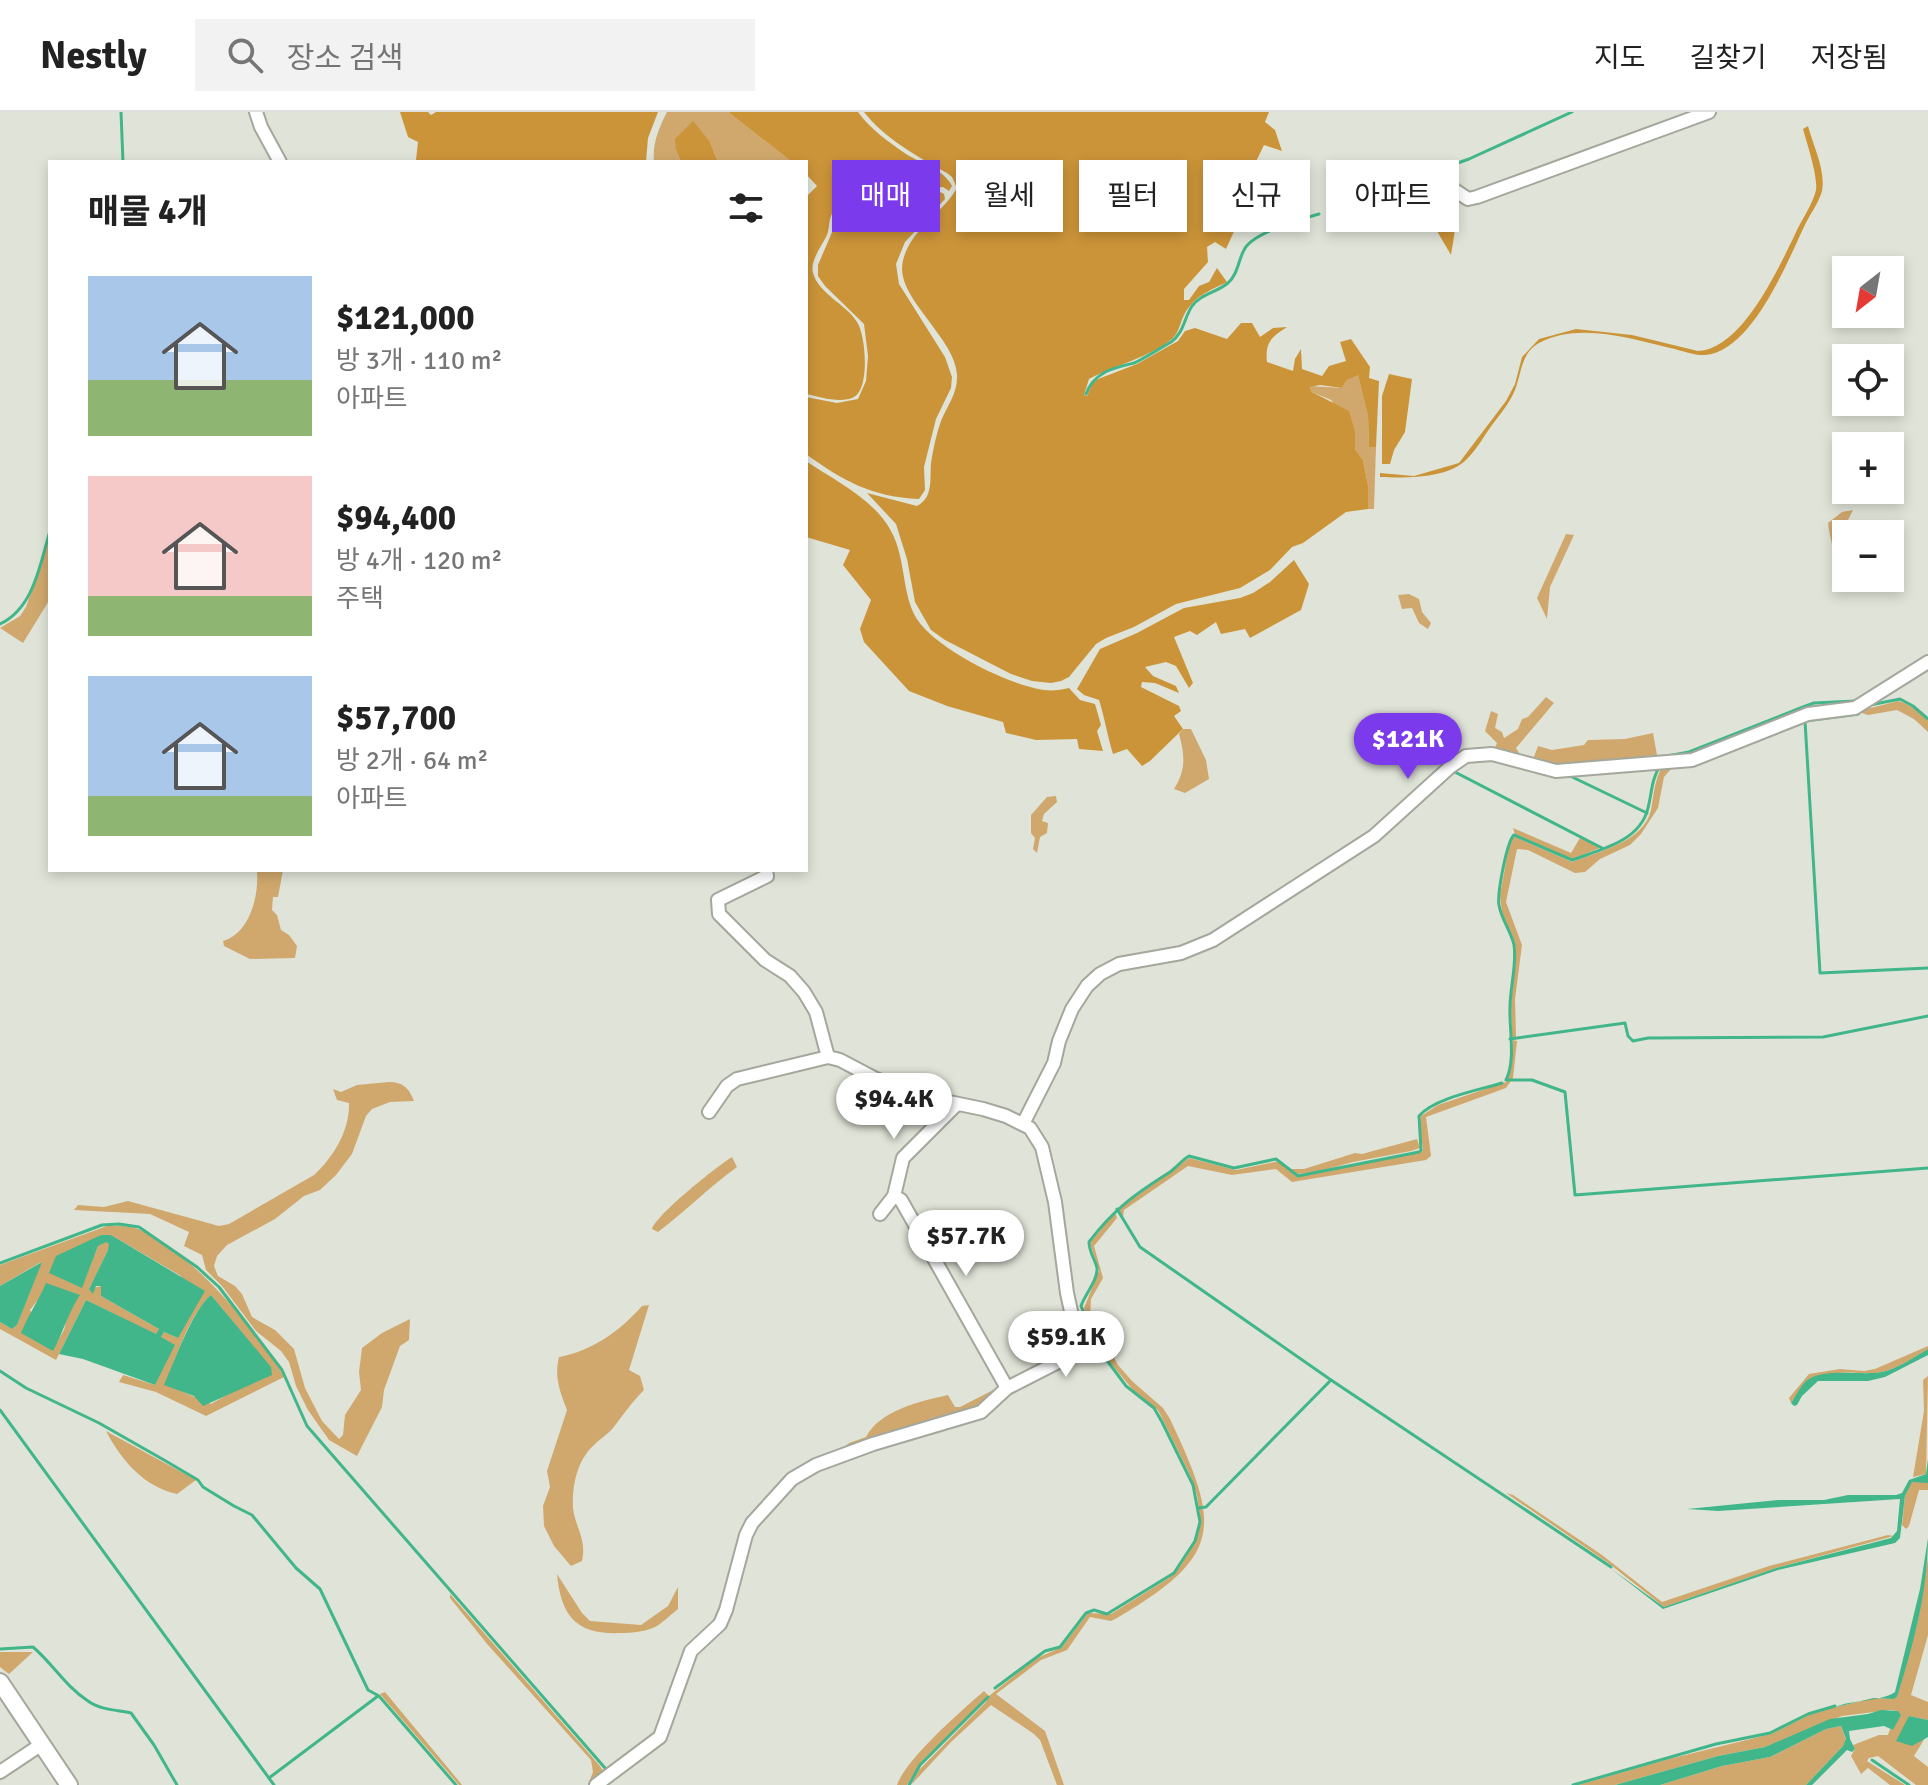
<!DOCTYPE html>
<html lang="ko">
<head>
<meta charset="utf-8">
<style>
  :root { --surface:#fff; --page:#f2f2f2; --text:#222; --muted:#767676; --line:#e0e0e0; --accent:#7c3aed }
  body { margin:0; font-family:Signika,"Noto Sans KR",sans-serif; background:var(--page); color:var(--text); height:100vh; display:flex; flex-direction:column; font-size:30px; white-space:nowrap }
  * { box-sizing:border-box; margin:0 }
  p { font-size:26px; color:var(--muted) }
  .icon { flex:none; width:44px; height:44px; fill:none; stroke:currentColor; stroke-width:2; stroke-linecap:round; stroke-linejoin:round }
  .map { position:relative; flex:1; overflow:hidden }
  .panel { position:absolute; left:48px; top:48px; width:760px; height:712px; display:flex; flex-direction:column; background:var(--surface); border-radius:0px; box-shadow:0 4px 12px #0003 }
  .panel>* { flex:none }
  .top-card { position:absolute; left:832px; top:48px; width:760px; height:72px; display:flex; gap:16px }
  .needle { width:52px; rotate:211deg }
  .controls { position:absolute; left:1832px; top:144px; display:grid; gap:16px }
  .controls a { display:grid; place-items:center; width:72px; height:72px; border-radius:0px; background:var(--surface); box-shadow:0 4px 12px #0003; font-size:40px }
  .price { position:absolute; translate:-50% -68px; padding:0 18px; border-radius:28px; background:#fff; color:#222; font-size:26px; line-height:52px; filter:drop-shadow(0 2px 4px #0008) }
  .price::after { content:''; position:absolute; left:50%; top:48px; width:24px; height:18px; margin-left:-12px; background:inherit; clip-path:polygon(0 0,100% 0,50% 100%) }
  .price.current { background:var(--accent); color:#fff }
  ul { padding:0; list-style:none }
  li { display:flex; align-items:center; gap:24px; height:200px; padding:0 40px }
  li span { display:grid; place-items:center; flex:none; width:224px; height:160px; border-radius:0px; color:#555 }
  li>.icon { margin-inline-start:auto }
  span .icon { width:96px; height:96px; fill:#fffc; stroke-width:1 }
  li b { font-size:34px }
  h2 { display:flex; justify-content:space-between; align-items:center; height:96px; padding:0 40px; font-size:34px }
  .chip { padding:0 28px; border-radius:0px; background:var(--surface); box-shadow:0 4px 12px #0003; font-size:28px; line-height:72px }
  .chip.current { background:var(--accent); color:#fff }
  header { display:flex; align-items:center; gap:48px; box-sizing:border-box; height:112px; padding:0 40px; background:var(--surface); border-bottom:2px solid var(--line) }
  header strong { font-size:38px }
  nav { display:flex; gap:44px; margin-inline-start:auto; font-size:28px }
  .search { width:560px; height:72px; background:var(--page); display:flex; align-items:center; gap:20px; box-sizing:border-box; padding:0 28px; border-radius:0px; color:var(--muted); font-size:30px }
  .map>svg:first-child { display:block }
  .green { fill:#d0a86d; fill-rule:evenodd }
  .forest { fill:#cc9439 }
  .water { fill:#40b68a }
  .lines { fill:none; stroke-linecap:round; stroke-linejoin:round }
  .stream { stroke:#40b68a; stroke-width:3 }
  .street-casing { stroke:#a4a79c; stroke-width:16 }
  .secondary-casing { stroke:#a4a79c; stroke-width:20 }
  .street { stroke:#fff; stroke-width:12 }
  .secondary { stroke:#fff; stroke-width:16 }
</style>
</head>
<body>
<header>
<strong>Nestly</strong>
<div class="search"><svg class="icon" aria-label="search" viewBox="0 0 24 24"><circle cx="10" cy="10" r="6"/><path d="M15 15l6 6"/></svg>장소 검색</div>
<nav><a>지도</a><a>길찾기</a><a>저장됨</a></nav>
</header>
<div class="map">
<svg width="1928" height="1673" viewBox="0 0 1928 1673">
  <rect width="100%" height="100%" fill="#e0e4d8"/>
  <g class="green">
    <path d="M667 0H728L792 50H718L710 30 676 38 681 50H654C652 32 659 16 667 0Z"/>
    <path d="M1358 262 1368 304 1369 335H1376L1374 397H1368V373L1363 348 1355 337V320L1331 288 1312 280 1310 274 1342 276 1347 268Z"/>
    <path d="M1853 398 1840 424 1843 445 1839 459C1837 456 1828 416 1828 411L1842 400Z"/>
    <path d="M1566 422 1574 423 1550 475 1547 507 1537 486Z"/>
    <path d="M50 425V487L23 531 0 516 20 504 26 495Z"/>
    <path d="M1409 482 1419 487 1422 500 1431 511 1428 517 1419 511 1412 496 1402 497 1398 483Z"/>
    <path d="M1546 585 1554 591 1516 636 1523 647 1494 638 1497 631 1485 619 1491 599 1498 602 1495 616 1502 620 1504 626 1518 617 1522 607 1528 605Z"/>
    <path d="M1898 589C1910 592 1919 600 1928 609V620L1914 607 1897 598 1868 603 1859 600 1808 606 1711 646 1671 657 1664 665 1658 696 1641 722 1630 733 1600 747 1585 760 1575 761 1528 738 1517 737 1506 790 1522 833 1515 887 1516 925H1512L1511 893 1516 836 1502 802 1500 783 1510 728 1515 725 1572 750C1597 740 1644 730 1651 698 1654 682 1654 670 1662 655L1692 650 1808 603 1856 597 1859 599Z"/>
    <path d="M1183 617H1191L1206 648 1209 667 1185 681 1174 677C1186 658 1185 644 1179 622Z"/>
    <path d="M1653 621 1657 643 1556 653 1532 650 1538 634 1552 638 1584 633 1588 628 1625 627Z"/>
    <path d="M1056 684 1057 690 1044 702 1042 709 1048 711 1047 721 1040 725 1037 741 1033 737 1035 726 1031 721V703L1047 685Z"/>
    <path d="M1513 716 1571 741 1580 726 1600 736 1572 747 1515 722Z"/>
    <path d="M257 758H283L278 785H273L272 798 277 803 281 818 289 823 297 834 295 846 250 847 224 834 223 829C250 821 259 784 257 758Z"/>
    <path d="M1513 928 1517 929 1513 966 1506 976 1426 1005 1431 1044 1426 1048 1292 1070 1276 1057 1232 1063 1188 1054 1124 1098 1123 1105 1118 1097 1189 1046 1236 1058 1279 1049 1297 1065 1421 1040 1423 1037 1419 1017 1421 1004 1438 993 1506 970 1509 965Z"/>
    <path d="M389 970C403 970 409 976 414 989L390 990 372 997 366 1004 352 1042 336 1063 320 1078 304 1084 275 1107 227 1133 217 1144 214 1154 218 1164 235 1174 242 1182 252 1205 275 1218 294 1237 305 1276 322 1309 339 1327 343 1323 345 1303 361 1278 359 1260 362 1236 382 1221 410 1207 409 1228 400 1234 384 1278 382 1295 357 1344 329 1328 308 1298 296 1274 289 1250 281 1239 256 1219 222 1174 206 1158 202 1143 184 1134 189 1120 150 1102 74 1098 78 1093 104 1095 128 1089 219 1114 229 1112 314 1063C333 1046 350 1018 349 991L337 988 333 977 341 980 357 973Z"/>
    <path d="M1417 1027 1420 1036 1411 1039 1353 1050 1313 1061 1294 1062 1289 1057H1304L1355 1041 1362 1042Z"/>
    <path d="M732 1045 737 1055C709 1075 686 1099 658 1120L652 1117C657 1102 716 1055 732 1045Z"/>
    <path d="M1115 1100 1117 1106 1094 1134 1103 1166 1091 1187 1090 1204 1118 1253 1132 1269 1163 1296 1170 1307C1220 1413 1225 1443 1117 1506L1111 1509 1090 1505 1067 1538 1041 1548 996 1582 1045 1619 1064 1673H1057L1040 1628 1034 1622 991 1593 951 1630 911 1673 919 1658 986 1590 988 1585 921 1650 907 1673H897C906 1647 962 1598 984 1579L989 1584 1035 1547 1062 1535 1088 1501 1111 1502 1169 1466 1181 1453 1194 1432 1201 1411 1197 1383 1190 1363 1158 1298 1133 1278 1104 1243 1084 1196 1099 1159 1090 1131Z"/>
    <path d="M107 1114C117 1114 128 1113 138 1117 185 1134 261 1221 284 1265L206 1304 156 1280 119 1270 123 1263 155 1273 161 1225 164 1220 178 1226 181 1164 111 1123H101L82 1175 98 1134 106 1129 110 1132 108 1138 89 1177 101 1174V1184L159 1217 156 1223 86 1188 56 1248 0 1217V1210L12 1217 17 1213 41 1150 0 1174V1153ZM211 1183 270 1255 239 1276 211 1292 165 1272C176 1246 189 1203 211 1183ZM41 1184 69 1199 64 1218 52 1239 30 1198Z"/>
    <path d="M649 1193 629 1258 640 1264 644 1278C632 1290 623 1303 613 1316 607 1323 600 1327 594 1333 577 1348 572 1374 573 1396 575 1415 587 1427 582 1449L571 1454 554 1434 544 1414 543 1394 550 1375 547 1359 567 1298C560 1280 554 1265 559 1245 592 1239 620 1219 642 1194Z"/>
    <path d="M1928 1234V1237C1914 1245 1897 1257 1882 1260 1866 1263 1852 1259 1838 1261 1820 1263 1801 1276 1791 1291L1789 1286 1809 1262 1840 1257 1864 1259 1875 1257Z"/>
    <path d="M1928 1264 1926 1362 1913 1365 1924 1299 1923 1268Z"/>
    <path d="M1003 1273 979 1297 841 1338 849 1331 866 1325C880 1298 921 1289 948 1283L955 1295H960Z"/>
    <path d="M106 1319 196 1368 177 1382C144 1375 121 1348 106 1319Z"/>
    <path d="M1917 1368 1928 1371V1378H1919L1909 1414 1906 1417 1902 1413 1905 1384 1912 1369Z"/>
    <path d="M1506 1381 1513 1383 1602 1443 1662 1490 1769 1454 1888 1423 1894 1424 1776 1456 1664 1495 1607 1450Z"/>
    <path d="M1928 1446V1523L1911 1583 1928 1590V1608L1909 1604 1925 1626 1914 1644 1928 1655V1673H1916L1878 1644 1869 1646 1867 1649 1905 1673H1890L1868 1656 1861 1662 1851 1644 1855 1637 1853 1633 1879 1623H1888L1890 1617 1893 1618 1898 1599 1890 1598 1842 1604 1765 1635 1718 1644 1615 1673H1578L1669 1647 1771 1622 1809 1603 1836 1595 1874 1586 1892 1587 1897 1585 1918 1508Z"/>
    <path d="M557 1462 582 1501 590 1509 641 1513 668 1494 678 1475V1497C670 1503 662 1512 653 1516 643 1520 631 1521 621 1521 577 1523 561 1505 557 1462Z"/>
    <path d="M450 1482 600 1654 604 1661 591 1673H588L593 1660 591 1648 488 1533 450 1486Z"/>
    <path d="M0 1540H33L9 1562 0 1555Z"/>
    <path d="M385 1580 458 1668 462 1673H459L380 1582Z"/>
    <path d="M1841 1614 1846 1628 1843 1634 1806 1673H1660L1722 1654 1770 1645 1826 1617Z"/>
  </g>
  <g class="forest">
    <path d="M400 0H428L431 3 436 0H658L648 26 646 50H410L416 48 418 30 408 25Z"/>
    <path d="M728 0H858C870 17 889 30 906 42 920 51 945 58 952 74L949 79 943 75C926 77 911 72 894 74 877 75 838 85 831 104 828 111 830 119 825 127 820 136 810 150 813 161 819 182 846 192 857 210 866 223 870 277 854 285 841 292 820 285 806 282V85L817 74 806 62V50H792Z"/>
    <path d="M864 0H1269L1265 10 1275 18 1282 39 1264 33 1247 68 1217 99 1236 115 1226 137 1215 130 1207 135 1208 150 1184 177V188H1189L1199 174 1209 170 1217 156 1227 170C1209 179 1194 184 1184 203 1180 211 1179 220 1173 226 1151 245 1115 253 1089 267L1084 283 1087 284 1093 269 1137 252 1178 229 1185 219 1195 216 1227 227 1241 211H1252L1260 225 1273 216 1287 215C1271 225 1265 231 1267 250L1293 259 1295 247 1301 237 1302 257 1322 264 1329 254 1346 249 1340 230 1351 227 1370 255 1369 266 1379 269 1376 335H1369L1368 304 1358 263 1347 268 1342 276 1320 273 1310 275 1312 280 1349 299 1355 320V337L1363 348 1368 373V397L1346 400 1303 431 1292 435 1270 458 1240 476 1176 492 1134 515 1106 526 1096 532 1069 565 1061 569 1051 571 1032 569 1011 562 945 528 931 518 915 490 907 447 896 412 867 381 917 394C936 384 928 363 932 345 934 333 937 320 941 309 947 294 958 281 957 263 956 228 901 189 902 156 904 121 942 103 957 76L952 65 947 61C918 45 884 26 864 0Z"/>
    <path d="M693 9 710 30 718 50H681L676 38 675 27Z"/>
    <path d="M1808 14C1813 33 1826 59 1822 79 1819 91 1808 105 1803 117 1786 153 1752 238 1706 243 1694 244 1681 238 1670 236 1630 226 1578 210 1539 231 1523 240 1522 256 1517 272 1513 287 1501 301 1492 313 1484 324 1477 337 1467 347 1448 367 1405 366 1380 365V361L1414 364 1459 351 1506 289 1515 272 1522 245 1539 227 1576 217 1632 223 1698 239C1743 237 1780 153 1797 118 1803 106 1813 91 1816 78 1818 64 1807 32 1803 17Z"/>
    <path d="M1425 75 1444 78C1460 98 1455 120 1451 143L1413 78Z"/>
    <path d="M891 76 938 79 944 82 945 87 905 130 896 152 899 172 945 245 952 265 951 276 936 307 924 355 925 378 919 387C872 385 843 369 806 342V285L837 291 858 287 866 269 868 244 864 212 825 174 818 164V153L842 97 867 82H878Z"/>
    <path d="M1389 262 1412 267 1405 320 1394 338 1390 352H1382V284Z"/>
    <path d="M806 349C834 368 875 388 891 419 905 444 902 477 914 502 929 534 1010 574 1044 578 1053 579 1060 578 1069 576L1080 588 1095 592 1101 613 1097 619 1103 639 1079 637 1077 627 1036 628 1006 621 1003 610 947 594 909 579 864 530 860 517 871 488 843 453 850 438 806 425Z"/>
    <path d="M1294 448 1309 472 1301 498 1250 526 1245 517 1221 522 1216 510 1197 523 1190 519 1174 525 1193 571 1189 576 1176 554 1166 550 1145 555 1153 564 1176 574 1179 581 1155 571 1142 570 1141 575 1179 594 1181 599 1174 604 1183 617 1150 649 1142 654 1127 637 1113 642C1107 623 1105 607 1099 588L1084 583 1077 577 1100 537 1137 521 1184 496 1240 486 1253 481 1270 470Z"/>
  </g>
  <g class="water">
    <path d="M101 1123H111L205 1179 178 1226 164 1220 161 1225 175 1233 155 1273 83 1247 59 1242 86 1188 156 1222 159 1217 101 1184V1174H96L93 1182 89 1177 108 1138 109 1132 106 1130 98 1134 82 1176 49 1161 56 1144Z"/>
    <path d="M42 1150 17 1213 12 1217 0 1210V1174Z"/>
    <path d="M46 1171 80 1183C68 1201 63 1221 53 1239L21 1221C28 1203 39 1188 46 1171Z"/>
    <path d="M211 1183 271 1255 272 1263 203 1294 194 1284 164 1273C174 1250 193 1197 211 1183Z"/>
    <path d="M1928 1237V1243L1885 1265 1868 1269H1818L1802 1284 1797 1293 1794 1294 1791 1291C1796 1284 1800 1275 1806 1269 1823 1255 1861 1264 1882 1260 1897 1257 1914 1245 1928 1237Z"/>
    <path d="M1928 1347V1371L1912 1370 1905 1384 1900 1426 1895 1431 1778 1458 1663 1497 1610 1456 1664 1495 1776 1456 1891 1426 1897 1419 1900 1387 1718 1399 1687 1397 1778 1388H1824L1848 1383H1896L1902 1381 1909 1368 1926 1362Z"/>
    <path d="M1928 1426C1928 1479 1913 1534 1897 1585L1893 1587 1874 1586 1836 1595C1849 1588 1881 1590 1895 1580L1920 1477Z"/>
    <path d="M1881 1598 1898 1599 1901 1603 1893 1618 1884 1614 1849 1619 1850 1627 1855 1637 1852 1640 1847 1638 1812 1673H1806L1843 1634 1846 1627 1841 1614 1826 1617 1770 1645 1722 1654 1660 1673H1615L1718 1644 1765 1635 1830 1607 1868 1602Z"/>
    <path d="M1909 1604 1928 1608V1625L1912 1634 1896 1629Z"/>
  </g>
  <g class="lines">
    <g class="stream">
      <path d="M121 0 123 50"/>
      <path d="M1340 95 1362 82 1419 60 1441 57 1469 47 1572 0"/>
      <path d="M1086 282C1094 260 1113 256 1134 251 1138 250 1166 233 1171 230 1184 221 1184 206 1192 194 1202 181 1216 181 1228 171 1238 162 1238 149 1244 138 1252 121 1301 107 1319 102"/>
      <path d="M0 512C34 496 40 452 50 419"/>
      <path d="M1865 594 1900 587 1913 594 1928 607"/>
      <path d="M1858 602 1805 609 1820 861 1928 856"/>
      <path d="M1667 644 1689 640 1803 595 1814 591 1856 589"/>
      <path d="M1660 654C1651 668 1652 681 1648 696 1640 730 1599 738 1572 748L1514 723C1507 729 1497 781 1499 793 1501 807 1511 819 1514 833 1517 853 1510 875 1510 895 1509 917 1516 948 1506 968H1532L1565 980 1575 1083 1928 1056"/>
      <path d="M1453 659 1602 736"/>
      <path d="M1568 663 1647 701"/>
      <path d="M1510 927 1625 911 1628 924 1633 929 1648 926 1823 925 1928 904"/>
      <path d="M1117 1097 1140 1135 1331 1268 1611 1455"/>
      <path d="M0 1151 102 1113 119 1112 139 1115 197 1155 219 1175 282 1258 307 1314 605 1656"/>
      <path d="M0 1259 26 1276 99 1311 164 1348 198 1368 203 1375 234 1394 252 1403 296 1456 320 1477 368 1578 379 1584 456 1673"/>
      <path d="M0 1298 274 1673"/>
      <path d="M1198 1396 1206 1395 1331 1268"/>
      <path d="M0 1537 33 1535C53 1552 66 1575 88 1589 100 1598 117 1598 131 1601L154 1633 177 1673"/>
      <path d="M995 1576 1045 1539 1060 1535 1086 1501 1094 1498 1107 1502 1174 1461 1195 1429 1200 1410 1193 1373 1162 1310 1154 1296 1126 1274 1103 1243 1081 1194C1085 1182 1098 1168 1097 1156 1095 1147 1089 1140 1089 1130 1114 1097 1135 1082 1170 1060 1177 1055 1182 1048 1189 1044L1234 1056 1276 1047 1298 1064 1419 1040 1421 1038 1419 1004C1434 986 1479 978 1502 971"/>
      <path d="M1872 1648 1909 1673"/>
      <path d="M269 1666 378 1584"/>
      <path d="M909 1673 920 1653 988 1585"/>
      <path d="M1573 1673 1716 1632 1770 1621 1808 1602 1835 1594"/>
    </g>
    <g class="street-casing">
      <g id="street">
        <path d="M256 0 261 15 280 50"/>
        <path d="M1370 89 1426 67H1438L1468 87 1477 85 1709 0"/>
        <path d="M766 758 767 764 718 788 719 802 765 848 790 864 804 880 816 900 828 945"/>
        <path d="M1023 1012 1054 951 1059 929 1072 897 1087 874 1100 862 1119 852 1181 841 1213 828 1374 724 1450 655 1466 644 1492 642 1556 659 1692 648 1808 602 1855 596 1928 550"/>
        <path d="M894 1084 901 1088 1007 1276"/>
        <path d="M880 1102 894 1084 903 1046 957 992"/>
        <path d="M0 1660 42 1632"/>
        <path d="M596 1673 660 1625 691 1539 720 1512 726 1498 746 1423 752 1411 792 1367 816 1353 873 1332 981 1300 1007 1276 1064 1247 1075 1233 1076 1222 1067 1181 1055 1090 1042 1035 1030 1016 1006 1004 983 997 920 984 876 967 840 948 828 945 737 967 727 974 709 1000"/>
      </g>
    </g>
    <g class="secondary-casing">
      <path id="secondary" d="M0 1570 69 1673"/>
    </g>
    <use href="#street" class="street"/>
    <use href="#secondary" class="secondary"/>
  </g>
</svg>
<div class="controls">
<a><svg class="needle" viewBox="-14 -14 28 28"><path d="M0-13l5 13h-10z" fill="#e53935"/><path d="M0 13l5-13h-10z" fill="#767676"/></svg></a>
<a><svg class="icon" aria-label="locate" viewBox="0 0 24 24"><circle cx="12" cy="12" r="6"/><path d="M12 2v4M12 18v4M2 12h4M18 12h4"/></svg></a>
<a>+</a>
<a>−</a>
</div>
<b class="price current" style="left:1408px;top:669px">$121K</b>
<b class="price" style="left:894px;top:1029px">$94.4K</b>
<b class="price" style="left:966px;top:1166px">$57.7K</b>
<b class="price" style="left:1066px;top:1267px">$59.1K</b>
<div class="top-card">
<a class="chip current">매매</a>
<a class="chip">월세</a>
<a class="chip">필터</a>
<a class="chip">신규</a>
<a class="chip">아파트</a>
</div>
<section class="panel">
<h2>매물 4개<svg class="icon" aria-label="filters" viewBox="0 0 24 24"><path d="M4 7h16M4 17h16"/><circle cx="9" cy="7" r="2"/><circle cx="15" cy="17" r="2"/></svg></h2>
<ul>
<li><span style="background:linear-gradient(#a9c7e8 65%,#8fb573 0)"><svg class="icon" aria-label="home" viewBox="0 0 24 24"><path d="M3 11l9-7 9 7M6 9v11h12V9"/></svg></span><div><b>$121,000</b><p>방 3개 · 110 m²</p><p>아파트</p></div></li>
<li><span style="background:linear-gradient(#f6c9c9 75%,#8fb573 0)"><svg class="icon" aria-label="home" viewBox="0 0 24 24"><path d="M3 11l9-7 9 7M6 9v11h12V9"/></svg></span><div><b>$94,400</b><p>방 4개 · 120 m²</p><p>주택</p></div></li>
<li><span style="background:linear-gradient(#a9c7e8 75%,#8fb573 0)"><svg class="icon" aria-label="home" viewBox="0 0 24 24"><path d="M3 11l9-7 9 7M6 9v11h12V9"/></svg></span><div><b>$57,700</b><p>방 2개 · 64 m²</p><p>아파트</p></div></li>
</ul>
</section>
</div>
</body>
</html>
